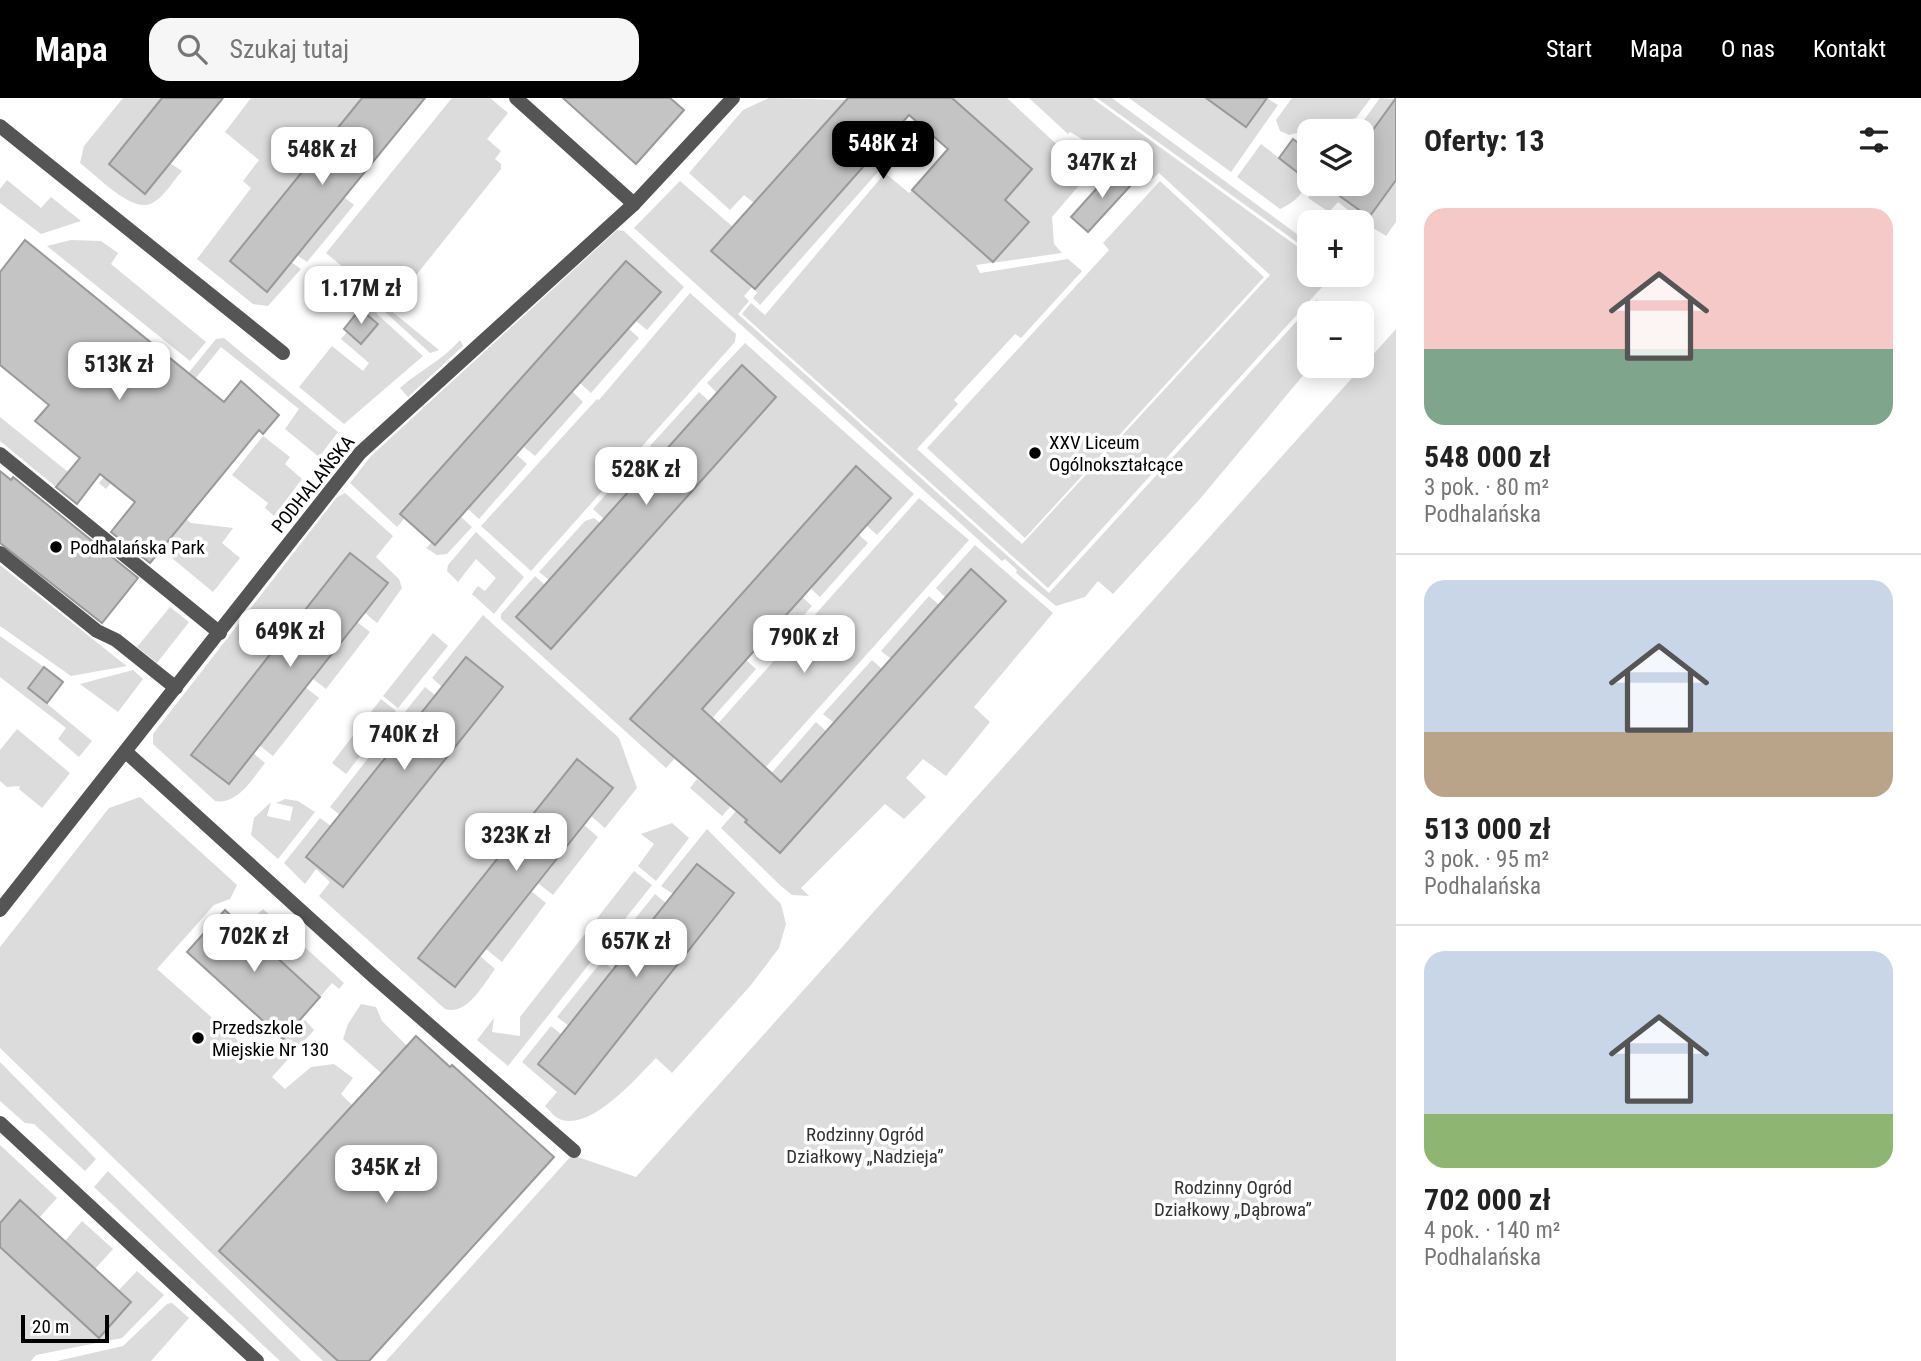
<!DOCTYPE html>
<html lang="pl">
<head>
<meta charset="utf-8">
<style>
  :root { --surface:#fff; --page:#f6f6f6; --text:#222; --muted:#767676; --line:#e0e0e0; --accent:#000 }
  body { margin:0; font-family:"Roboto Condensed",sans-serif; background:var(--page); color:var(--text); height:100vh; display:flex; flex-direction:column; font-size:26px; white-space:nowrap }
  * { box-sizing:border-box; margin:0 }
  p { font-size:23px; color:var(--muted) }
  .icon { flex:none; width:38px; height:38px; fill:none; stroke:currentColor; stroke-width:2; stroke-linecap:round; stroke-linejoin:round }
  .map { position:relative; flex:1; overflow:hidden }
  .side { display:flex; flex-direction:column; background:var(--surface); width:525px }
  .side>* { flex:none }
  .controls { position:absolute; left:1297px; top:21px; display:grid; gap:14px }
  .controls a { display:grid; place-items:center; width:77px; height:77px; border-radius:14px; background:var(--surface); box-shadow:0 4px 18px #0003; font-size:35px }
  .scale { position:absolute; left:21px; bottom:18px; width:88px; box-sizing:border-box; padding-left:7px; border:4px solid #000; border-top:0; font-size:19px; line-height:24px; white-space:nowrap; color:#000; -webkit-text-stroke:5px #fff; paint-order:stroke }
  .price { position:absolute; translate:-50% -60px; padding:0 16px; border-radius:14px; background:#fff; color:#222; font-size:23px; line-height:46px; filter:drop-shadow(0 2px 4px #0008) }
  .price::after { content:''; position:absolute; left:50%; top:42px; width:21px; height:16px; margin-left:-10px; background:inherit; clip-path:polygon(0 0,100% 0,50% 100%) }
  .price.current { background:var(--accent); color:#fff }
  ul { padding:0; list-style:none }
  li { display:grid; align-content:center; gap:14px; height:371px; padding:0 28px }
  li+li { border-top:2px solid var(--line) }
  li span { display:grid; place-items:center; height:217px; border-radius:21px; color:#555 }
  li>.icon { margin-inline-start:auto }
  span .icon { width:126px; height:126px; fill:#fffc; stroke-width:1 }
  li b { font-size:30px }
  h2 { display:flex; justify-content:space-between; align-items:center; height:84px; padding:0 28px; font-size:30px }
  header { display:flex; align-items:center; gap:42px; box-sizing:border-box; height:98px; padding:0 35px; background:var(--accent); color:#fff }
  header strong { font-size:33px }
  nav { display:flex; gap:38px; margin-inline-start:auto; font-size:24px }
  .search { width:490px; height:63px; background:var(--page); display:flex; align-items:center; gap:18px; box-sizing:border-box; padding:0 24px; border-radius:21px; color:var(--muted); font-size:26px }
  main { display:flex; flex:1; min-height:0 }
  .map>svg:first-child { display:block }
  .green { fill:#dcdcdc }
  .building { fill:#c4c4c4; stroke:#999; stroke-width:2 }
  .lines { fill:none; stroke-linecap:round; stroke-linejoin:round }
  .lane { stroke:#555; stroke-width:14 }
  .street { stroke:#555; stroke-width:14 }
  .poi-dot { fill:#000; stroke:#fff; stroke-width:2.5 }
  .labels { text-anchor:middle; dominant-baseline:central; stroke-width:7; stroke-linejoin:round; paint-order:stroke }
  .poi-label { font-size:19px; fill:#000; stroke:#fff; text-anchor:start }
  .street-label { font-size:19px; fill:#000; stroke:#fff }
  .park-label { font-size:19px; fill:#333; stroke:#fff }
</style>
</head>
<body>
<header>
<strong>Mapa</strong>
<div class="search"><svg class="icon" aria-label="search" viewBox="0 0 24 24"><circle cx="10" cy="10" r="6"/><path d="M15 15l6 6"/></svg>Szukaj tutaj</div>
<nav><a>Start</a><a>Mapa</a><a>O nas</a><a>Kontakt</a></nav>
</header>
<main>
<div class="map">
<svg width="1396" height="1263" viewBox="0 0 1396 1263">
  <rect width="100%" height="100%" fill="#fff"/>
  <g class="green">
    <path d="M123 0H162L109 66 145 96 170 65 182 73C173 83 163 101 150 106 131 114 96 77 80 65L84 48Z"/>
    <path d="M251 0H362L230 163 267 194 291 164 301 171 268 208 253 206 197 161 251 90 243 83 259 62 225 34Z"/>
    <path d="M452 0H490L508 15 487 41 501 53 495 61 501 66V71L389 211 439 252 430 255 383 212 374 195 326 155Z"/>
    <path d="M769 0 846 2 754 105 744 97 730 112 689 75 743 12Z"/>
    <path d="M952 0H1007L1083 71 1082 84 1052 119 1054 146 1062 155 976 167 980 175 1068 161 1082 173 1021 240 1015 236 954 302 958 306 917 351 1022 446 1270 177 1159 75 1151 82 1070 34 1068 36 1029 0H1092L1309 157V177H1333L1048 490 742 216 751 205 765 217 885 75 909 95 912 92 994 164 1029 123 1005 102Z"/>
    <path d="M1097 0H1112L1309 145V153Z"/>
    <path d="M1129 0H1207L1246 29 1267 0 1278 7 1231 74Z"/>
    <path d="M1292 0H1371L1356 20 1289 37 1280 33 1276 22Z"/>
    <path d="M1380 0 1395 1 1362 47V33H1356Z"/>
    <path d="M1261 46 1297 74 1309 58C1309 85 1306 99 1280 111L1237 79Z"/>
    <path d="M874 56 885 66 760 207 753 200 757 195 755 191Z"/>
    <path d="M7 82 41 110 51 99 81 123 41 136 0 105V91Z"/>
    <path d="M1396 82V124L1386 138 1370 128 1362 139V124H1348L1354 117 1338 104 1329 114 1308 100 1318 86H1333L1330 91Z"/>
    <path d="M680 83 733 129 712 153 752 189 744 198 749 203 738 216 1049 495 1317 201 1320 215H1309L1311 268 1199 402 1113 496 1098 483 1085 499 1056 508 1016 475 1017 472 1005 461 1002 463 634 130Z"/>
    <path d="M1160 83 1264 179 1025 440 927 350 1109 152 1103 145Z"/>
    <path d="M344 99 354 107 307 164 297 157Z"/>
    <path d="M617 132 624 133 684 189 647 232 636 223 661 194 626 163 397 429 350 385 371 358Z"/>
    <path d="M71 142 101 143 118 155 111 166 206 244 190 263 47 148Z"/>
    <path d="M690 195 736 236 735 244 531 473 481 428 597 301 599 302Z"/>
    <path d="M372 207 378 217 423 258 344 326 299 289 332 248 363 273 369 265 341 241 347 234 362 246 378 226 365 215Z"/>
    <path d="M629 231 639 240 591 295 580 285Z"/>
    <path d="M1396 231V1263H386L572 1057 636 1079Z"/>
    <path d="M224 240 338 334 319 359 285 331 299 311 221 249 106 391 99 385 216 241Z"/>
    <path d="M460 242 463 248 408 299 400 290C420 272 443 262 460 242Z"/>
    <path d="M745 245 914 396 877 437 866 427 891 400 857 369 631 621 665 652 690 624 700 633 666 670 501 521V516L535 478 545 487 516 519 551 550 776 299 742 268 717 295 707 285Z"/>
    <path d="M573 294 583 304 535 358 524 349Z"/>
    <path d="M699 294 709 303 661 358 650 348Z"/>
    <path d="M0 319 68 374 56 389 0 343Z"/>
    <path d="M263 338 290 359 285 366 302 381 274 418 265 410 268 405 232 377Z"/>
    <path d="M643 355 654 365 604 421 593 411Z"/>
    <path d="M517 357 527 366 479 421 468 411Z"/>
    <path d="M345 395 393 438 376 459 399 481 402 490 377 525 364 514 350 456 191 656 253 655 265 665C252 681 238 707 215 703L153 646V636L337 399Z"/>
    <path d="M919 400 969 442 722 718 690 690 697 681 717 697 753 657 732 638 719 652 706 639Z"/>
    <path d="M461 419 472 429 447 456 437 457 426 450 432 444 436 447Z"/>
    <path d="M594 420 600 425 549 482 539 474 585 423Z"/>
    <path d="M186 421 191 425 233 430 222 445 240 460 213 494 161 451Z"/>
    <path d="M476 434 524 479 494 516 472 496 478 488 485 493 496 480 476 461 458 484 447 473 448 467Z"/>
    <path d="M858 436 868 445 820 499 810 490Z"/>
    <path d="M975 447 1053 515 974 609 990 624 946 678 923 661 906 680 926 699 904 721 885 706 801 790 809 798 792 797 781 788 721 730 760 686 771 696 745 724 780 755 1006 503 971 472 946 500 936 490Z"/>
    <path d="M0 467 124 566 127 568 71 578 0 528Z"/>
    <path d="M929 498 939 507 891 561 881 553Z"/>
    <path d="M802 499 812 508 764 562 754 553Z"/>
    <path d="M170 509 189 524 157 565 137 549Z"/>
    <path d="M483 517 619 640 637 690 605 730 591 718 613 690 576 661 418 860 455 889 480 858 495 871C483 887 467 918 445 911L319 798 330 784 316 771 305 786 284 765 320 720 331 728 306 760 343 789 502 589 466 559 442 589 432 580Z"/>
    <path d="M357 524 370 534 326 591 312 580Z"/>
    <path d="M433 535 448 548 398 610 383 598Z"/>
    <path d="M0 538 44 569 28 590 92 643 79 659 58 641 66 630 0 579Z"/>
    <path d="M746 562 756 571 708 625 698 616Z"/>
    <path d="M872 562 882 571 834 625 823 616Z"/>
    <path d="M133 572 143 581 118 614 80 586Z"/>
    <path d="M305 589 319 600 273 658 259 647Z"/>
    <path d="M425 589 435 597 390 654 379 646Z"/>
    <path d="M381 601 396 613 346 676 332 665Z"/>
    <path d="M816 624 826 633 778 687 769 678Z"/>
    <path d="M17 631 70 675 42 710 19 691 20 688 7 689 0 683V652Z"/>
    <path d="M373 654 383 663 340 717 330 709Z"/>
    <path d="M140 699 237 787 230 801 214 807 157 871 262 964 286 937 290 940 305 922 314 932 272 979 285 991 311 969 334 966 353 980 341 996 352 1007 220 1153 338 1263H323L0 950V849L109 710Z"/>
    <path d="M285 701 298 703 315 714 278 761 251 737 254 720 271 704 267 718 290 723 293 709 276 705Z"/>
    <path d="M672 725 689 740 656 783 638 768 654 746 641 736Z"/>
    <path d="M584 727 598 739 553 797 538 785Z"/>
    <path d="M707 731 781 806 786 826 779 850 751 887 672 975 656 960C637 979 593 1031 562 1022 556 1021 550 1013 545 1008L557 994 522 964 551 928 562 937 538 967 576 995 734 796 697 766 673 796 661 788Z"/>
    <path d="M634 773 652 787 508 968 477 942 494 920 492 934 520 938V919Z"/>
    <path d="M531 793 546 805 502 864 486 851Z"/>
    <path d="M655 796 666 805 621 862 609 853Z"/>
    <path d="M263 811 344 885 339 891 332 885 320 899 244 829Z"/>
    <path d="M602 863 613 872 569 928 557 919Z"/>
    <path d="M361 906 376 909 382 923 407 948 381 975 343 941 348 926Z"/>
    <path d="M0 964 96 1061 85 1073 34 1026 25 1025 0 1003Z"/>
    <path d="M0 1047 57 1100 39 1120 20 1103 0 1125Z"/>
    <path d="M108 1073 301 1263H280L94 1089Z"/>
    <path d="M82 1123 113 1151 95 1171 65 1143Z"/>
    <path d="M0 1149 99 1239 131 1204 119 1192 137 1173 164 1197 122 1240 36 1257 31 1263H0Z"/>
    <path d="M167 1206 172 1205 189 1220 151 1263H57L123 1248Z"/>
  </g>
  <g class="building">
    <path d="M162 0H223L145 96 109 66Z"/>
    <path d="M362 0H425L267 194 230 163Z"/>
    <path d="M563 0H670L684 12 636 66Z"/>
    <path d="M848 0H952L1032 71 1005 102 1029 124 993 164 912 92 948 51 909 17 755 191 711 153Z"/>
    <path d="M1206 0H1267L1246 29Z"/>
    <path d="M1396 0V82L1362 129V114L1323 86H1362V47Z"/>
    <path d="M1293 41 1309 53V58L1297 74 1279 60Z"/>
    <path d="M1115 70 1132 86 1088 134 1071 119Z"/>
    <path d="M25 142 224 304 241 283 279 317 263 336 259 332 150 465 111 434 135 404 100 376 77 406 56 389 80 360 35 323 49 307 0 267V174Z"/>
    <path d="M626 163 661 194 435 447 400 416Z"/>
    <path d="M360 211 378 226 361 246 344 231Z"/>
    <path d="M742 267 776 299 551 551 516 519Z"/>
    <path d="M856 368 891 400 702 611 781 684 971 471 1006 503 780 755 745 724 747 722 630 621Z"/>
    <path d="M0 373 11 382 13 379 138 480 102 525 0 445Z"/>
    <path d="M350 455 388 485 229 686 191 657Z"/>
    <path d="M466 559 503 589 343 789 306 759Z"/>
    <path d="M44 569 63 584 47 605 28 590Z"/>
    <path d="M577 661 613 690 455 889 418 860Z"/>
    <path d="M697 766 734 795 575 996 538 966Z"/>
    <path d="M225 812 320 899 283 941 187 854Z"/>
    <path d="M416 938 450 969 452 967 554 1059 369 1263H338L219 1153Z"/>
    <path d="M20 1102 131 1204 99 1240 0 1149V1125Z"/>
  </g>
  <g class="lines">
    <g class="lane">
      <path d="M516 0 634 106"/>
      <path d="M0 28 283 255"/>
      <path d="M126 654 373 878 574 1053"/>
      <path d="M0 1025 257 1263"/>
    </g>
    <g class="street">
      <path d="M0 356 220 535"/>
      <path d="M0 455 97 533 116 542 176 590"/>
      <path d="M0 812 360 355 634 106 733 0"/>
    </g>
  </g>
  <g class="poi-dot">
    <circle cx="1035" cy="355" r="7"/>
    <circle cx="56" cy="449" r="7"/>
    <circle cx="198" cy="940" r="7"/>
  </g>
  <g class="labels">
    <g class="poi-label">
      <text x="1049" y="344">XXV Liceum<tspan x="1049" dy="22">Ogólnokształcące</tspan></text>
      <text x="70" y="449">Podhalańska Park</text>
      <text x="212" y="929">Przedszkole<tspan x="212" dy="22">Miejskie Nr 130</tspan></text>
    </g>
    <g class="street-label">
      <text transform="translate(313 386) rotate(-51)">PODHALAŃSKA</text>
    </g>
    <g class="park-label">
      <text x="865" y="1036">Rodzinny Ogród<tspan x="865" dy="22">Działkowy „Nadzieja”</tspan></text>
      <text x="1233" y="1089">Rodzinny Ogród<tspan x="1233" dy="22">Działkowy „Dąbrowa”</tspan></text>
    </g>
  </g>
</svg>
<div class="controls">
<a><svg class="icon" aria-label="layers" viewBox="0 0 24 24"><path d="M12 4l9 5-9 5-9-5zM3 14l9 5 9-5"/></svg></a>
<a>+</a>
<a>−</a>
</div>
<div class="scale">20 m</div>
<b class="price current" style="left:883px;top:83px">548K zł</b>
<b class="price" style="left:322px;top:89px">548K zł</b>
<b class="price" style="left:1102px;top:102px">347K zł</b>
<b class="price" style="left:361px;top:228px">1.17M zł</b>
<b class="price" style="left:119px;top:304px">513K zł</b>
<b class="price" style="left:646px;top:409px">528K zł</b>
<b class="price" style="left:290px;top:571px">649K zł</b>
<b class="price" style="left:804px;top:577px">790K zł</b>
<b class="price" style="left:404px;top:674px">740K zł</b>
<b class="price" style="left:516px;top:775px">323K zł</b>
<b class="price" style="left:254px;top:876px">702K zł</b>
<b class="price" style="left:636px;top:881px">657K zł</b>
<b class="price" style="left:386px;top:1107px">345K zł</b>
</div>
<section class="side">
<h2>Oferty: 13<svg class="icon" aria-label="filters" viewBox="0 0 24 24"><path d="M4 7h16M4 17h16"/><circle cx="9" cy="7" r="2"/><circle cx="15" cy="17" r="2"/></svg></h2>
<ul>
<li><span style="background:linear-gradient(#f6c9c9 65%,#7fa58c 0)"><svg class="icon" aria-label="home" viewBox="0 0 24 24"><path d="M3 11l9-7 9 7M6 9v11h12V9"/></svg></span><div><b>548 000 zł</b><p>3 pok. · 80 m²</p><p>Podhalańska</p></div></li>
<li><span style="background:linear-gradient(#c9d6e8 70%,#b9a48a 0)"><svg class="icon" aria-label="home" viewBox="0 0 24 24"><path d="M3 11l9-7 9 7M6 9v11h12V9"/></svg></span><div><b>513 000 zł</b><p>3 pok. · 95 m²</p><p>Podhalańska</p></div></li>
<li><span style="background:linear-gradient(#c9d6e8 75%,#8fb573 0)"><svg class="icon" aria-label="home" viewBox="0 0 24 24"><path d="M3 11l9-7 9 7M6 9v11h12V9"/></svg></span><div><b>702 000 zł</b><p>4 pok. · 140 m²</p><p>Podhalańska</p></div></li>
</ul>
</section>
</main>
</body>
</html>
